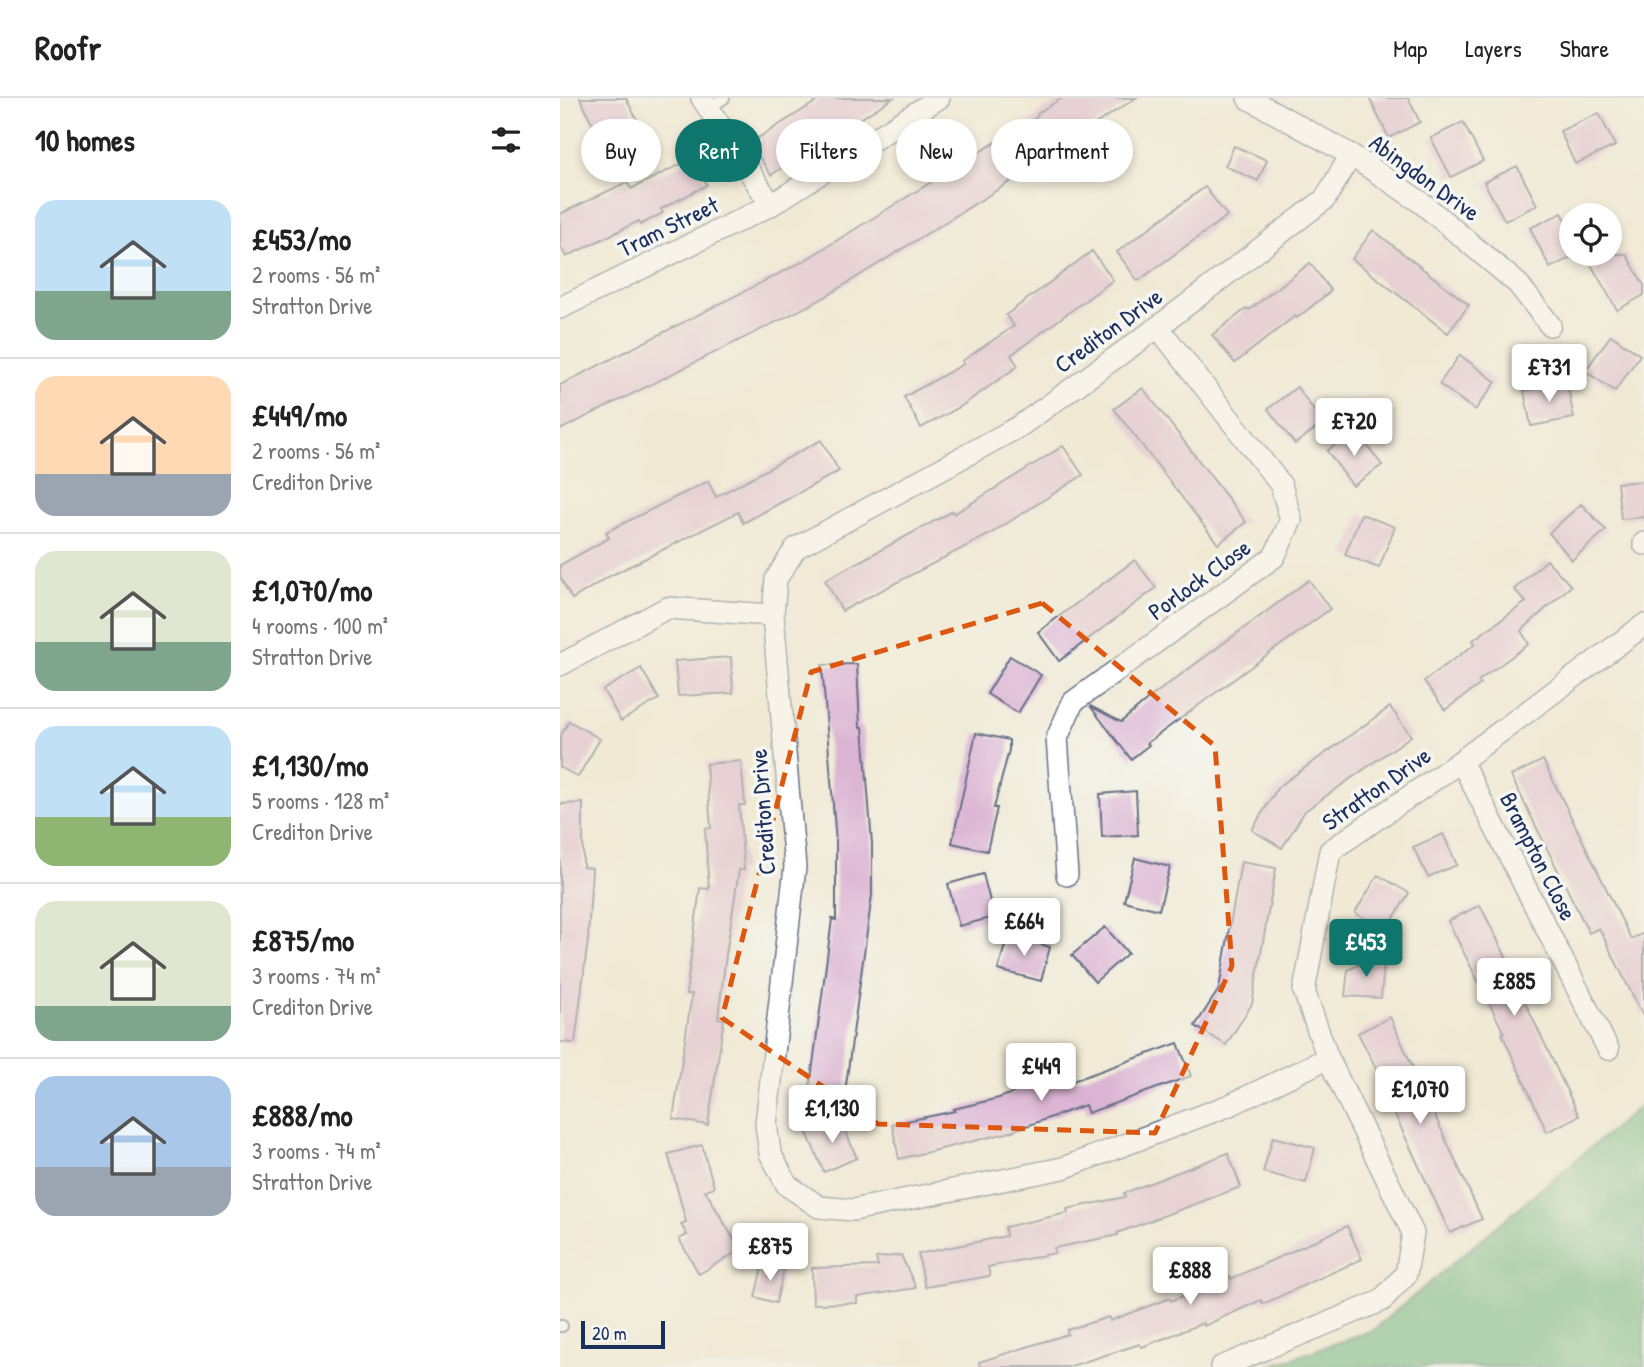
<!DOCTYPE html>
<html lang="en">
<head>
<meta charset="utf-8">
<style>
  :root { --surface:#fff; --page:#f2f2f2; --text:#222; --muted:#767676; --line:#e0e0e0; --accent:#0f766e }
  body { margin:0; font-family:"Patrick Hand",sans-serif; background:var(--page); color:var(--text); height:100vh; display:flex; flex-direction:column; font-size:26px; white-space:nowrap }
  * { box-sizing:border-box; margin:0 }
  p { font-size:23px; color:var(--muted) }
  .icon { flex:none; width:38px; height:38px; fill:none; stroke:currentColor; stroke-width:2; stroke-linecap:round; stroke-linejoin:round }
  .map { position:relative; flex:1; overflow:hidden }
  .sheet { display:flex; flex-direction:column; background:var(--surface); width:560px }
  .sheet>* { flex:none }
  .guide { position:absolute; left:21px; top:21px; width:665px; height:63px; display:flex; gap:14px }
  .buttons { position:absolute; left:999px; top:105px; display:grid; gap:14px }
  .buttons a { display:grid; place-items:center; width:63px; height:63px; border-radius:50%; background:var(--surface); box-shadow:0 4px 10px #0003; font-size:35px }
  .scale { position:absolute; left:21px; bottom:18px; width:84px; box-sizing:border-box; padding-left:7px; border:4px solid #1b2f5e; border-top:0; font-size:19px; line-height:24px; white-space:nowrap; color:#1b2f5e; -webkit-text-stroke:5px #f6f6f2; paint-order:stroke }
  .price { position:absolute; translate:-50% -60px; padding:0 16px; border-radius:7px; background:#fff; color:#222; font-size:23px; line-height:46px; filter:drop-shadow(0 2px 4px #0008) }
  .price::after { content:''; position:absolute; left:50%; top:42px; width:21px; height:16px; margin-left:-10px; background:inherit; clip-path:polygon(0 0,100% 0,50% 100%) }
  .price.on { background:var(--accent); color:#fff }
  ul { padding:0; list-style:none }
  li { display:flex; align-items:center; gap:21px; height:175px; padding:0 35px }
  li+li { border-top:2px solid var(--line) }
  li span { display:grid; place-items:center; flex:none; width:196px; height:140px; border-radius:21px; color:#555 }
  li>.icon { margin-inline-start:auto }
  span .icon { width:84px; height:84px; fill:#fffc; stroke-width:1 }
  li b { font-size:30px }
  h2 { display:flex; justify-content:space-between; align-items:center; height:84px; padding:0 35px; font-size:30px }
  .tag { padding:0 24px; border-radius:32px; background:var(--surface); box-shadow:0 4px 10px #0003; font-size:24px; line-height:63px }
  .tag.on { background:var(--accent); color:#fff }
  header { display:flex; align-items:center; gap:42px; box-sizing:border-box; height:98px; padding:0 35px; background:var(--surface); border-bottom:2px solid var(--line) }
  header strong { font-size:33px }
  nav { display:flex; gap:38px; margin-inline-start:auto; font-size:24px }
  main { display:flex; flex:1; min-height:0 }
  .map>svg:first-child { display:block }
  .forest { fill:#66b47e; stroke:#40726e; stroke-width:2 }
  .building { fill:#dcb4d3 }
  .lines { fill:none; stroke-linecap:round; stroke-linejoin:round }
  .lane-casing { stroke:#667088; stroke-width:14 }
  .street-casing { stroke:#667088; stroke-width:24 }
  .lane { stroke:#fff; stroke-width:10 }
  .street { stroke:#fff; stroke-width:21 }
  .marked { fill:none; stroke:#de5710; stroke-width:5; stroke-dasharray:14 9; stroke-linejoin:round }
  .labels { text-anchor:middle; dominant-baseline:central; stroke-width:7; stroke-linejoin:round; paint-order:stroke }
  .street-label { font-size:24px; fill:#1b2f5e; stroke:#f6f6f2 }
</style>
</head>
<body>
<header>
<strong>Roofr</strong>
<nav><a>Map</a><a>Layers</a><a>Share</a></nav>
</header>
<main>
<section class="sheet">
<h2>10 homes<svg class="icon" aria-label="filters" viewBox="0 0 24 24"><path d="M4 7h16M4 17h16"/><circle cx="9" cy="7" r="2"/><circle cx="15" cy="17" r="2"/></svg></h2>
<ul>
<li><span style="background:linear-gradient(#bfe0f5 65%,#7fa58c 0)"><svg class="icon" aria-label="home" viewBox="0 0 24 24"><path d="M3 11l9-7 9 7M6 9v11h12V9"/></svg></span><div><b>£453/mo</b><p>2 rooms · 56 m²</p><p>Stratton Drive</p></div></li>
<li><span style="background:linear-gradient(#ffd9b3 70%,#9aa5b1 0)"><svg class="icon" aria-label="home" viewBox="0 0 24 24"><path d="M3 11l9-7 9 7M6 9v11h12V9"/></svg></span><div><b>£449/mo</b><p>2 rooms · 56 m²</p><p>Crediton Drive</p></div></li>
<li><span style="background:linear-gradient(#dfe7d0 65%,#7fa58c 0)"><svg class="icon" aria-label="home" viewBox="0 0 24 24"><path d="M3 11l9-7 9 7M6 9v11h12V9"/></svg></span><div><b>£1,070/mo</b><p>4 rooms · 100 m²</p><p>Stratton Drive</p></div></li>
<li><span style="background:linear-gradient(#bfe0f5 65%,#8fb573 0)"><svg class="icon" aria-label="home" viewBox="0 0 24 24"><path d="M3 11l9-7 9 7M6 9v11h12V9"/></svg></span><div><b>£1,130/mo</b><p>5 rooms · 128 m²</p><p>Crediton Drive</p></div></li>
<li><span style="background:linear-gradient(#dfe7d0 75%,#7fa58c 0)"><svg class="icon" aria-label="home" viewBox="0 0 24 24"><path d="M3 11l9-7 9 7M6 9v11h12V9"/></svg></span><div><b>£875/mo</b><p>3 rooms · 74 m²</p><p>Crediton Drive</p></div></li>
<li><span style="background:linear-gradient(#a9c7e8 65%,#9aa5b1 0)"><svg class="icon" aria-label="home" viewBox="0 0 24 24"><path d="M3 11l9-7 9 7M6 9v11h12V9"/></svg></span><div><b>£888/mo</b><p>3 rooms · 74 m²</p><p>Stratton Drive</p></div></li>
</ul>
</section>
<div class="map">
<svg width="1084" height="1269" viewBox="0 0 1084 1269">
  <rect width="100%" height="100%" fill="#f6f6f2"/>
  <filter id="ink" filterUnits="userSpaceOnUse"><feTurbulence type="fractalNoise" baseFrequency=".0143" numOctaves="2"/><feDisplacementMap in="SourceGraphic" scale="14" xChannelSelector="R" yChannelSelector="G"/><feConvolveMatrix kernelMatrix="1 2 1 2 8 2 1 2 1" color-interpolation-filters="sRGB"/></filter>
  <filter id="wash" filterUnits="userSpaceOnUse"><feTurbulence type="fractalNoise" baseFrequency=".00686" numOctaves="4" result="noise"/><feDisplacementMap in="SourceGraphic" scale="28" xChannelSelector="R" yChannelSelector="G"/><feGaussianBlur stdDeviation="1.57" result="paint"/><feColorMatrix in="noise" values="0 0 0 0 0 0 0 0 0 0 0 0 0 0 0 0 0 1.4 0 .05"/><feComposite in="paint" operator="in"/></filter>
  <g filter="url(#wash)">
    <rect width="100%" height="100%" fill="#f0ead6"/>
    <path class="forest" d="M1084 1005V1269H707L813 1232Z"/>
    <g id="blocks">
      <g class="building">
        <path d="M20 0H66L77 22 39 39Z"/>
        <path d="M262 0H333L211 77 190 45Z"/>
        <path d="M502 0H576L465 71 466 74 260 202 0 332V287L242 164 478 18 477 16Z"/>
        <path d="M809 0H848L860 24 829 40Z"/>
        <path d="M1039 15 1055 48 1015 66 1000 33Z"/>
        <path d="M903 24 923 63 891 79 871 40Z"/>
        <path d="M674 48 707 62 698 83 665 68Z"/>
        <path d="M133 60 147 87 101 111 103 115 80 127 79 123 6 159 0 147V116L67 84 71 91Z"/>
        <path d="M957 68 977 107 945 123 924 84Z"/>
        <path d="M645 89 667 118 578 183 557 154Z"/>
        <path d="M1002 115 1012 134V159L990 170 970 130Z"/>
        <path d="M813 132 909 207 888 235 792 161Z"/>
        <path d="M532 153 553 182 451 257 458 268 400 309 361 330 344 299 404 266 402 263 454 228 446 217Z"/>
        <path d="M1025 156H1066L1084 187V197L1057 212Z"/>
        <path d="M750 165 771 193 737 220 735 218 675 265 652 237 687 210 689 212Z"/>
        <path d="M1051 237 1080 257 1055 293 1025 273Z"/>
        <path d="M900 257 936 284 915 312 879 286Z"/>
        <path d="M1007 285 1014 320 971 328 964 293Z"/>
        <path d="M737 289 763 325 735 346 708 311Z"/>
        <path d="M583 290 686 424 658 446 554 311Z"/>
        <path d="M795 331 822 367 793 388 767 353Z"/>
        <path d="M261 342 279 373 183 425 178 414 50 478 12 501 0 479V467L49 440 46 434 148 383 156 399Z"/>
        <path d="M503 348 523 377 430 436 282 513 265 482 393 413 394 416Z"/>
        <path d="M1084 383V419L1061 421 1057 385Z"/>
        <path d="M1021 406 1046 432 1012 462 989 435Z"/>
        <path d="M801 416 835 429 819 470 785 457Z"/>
        <path d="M575 462 596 490 499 563 478 534Z"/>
        <path d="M987 462 1011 488 961 533 969 546 918 583 921 586 885 612 864 583 915 546 913 542 966 504 954 491Z"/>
        <path d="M749 482 770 511 587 645 589 647 571 661 530 608 561 624 592 598Z"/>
        <path d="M450 558 481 577 458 615 427 596Z"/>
        <path d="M171 559 173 595 118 598 115 563Z"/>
        <path d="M297 566 300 629H303L312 746V797L285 994 250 989 272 821 276 822V745L262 567Z"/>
        <path d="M81 570 99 601 61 623 43 592Z"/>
        <path d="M830 609 851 638 745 713 722 750 692 732 718 689Z"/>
        <path d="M9 623 40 641 18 679 0 669V639Z"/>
        <path d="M416 635 449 642V652L434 710H437L427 753 392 745Z"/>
        <path d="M983 662 1071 841 1084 835V920L1039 830 1029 835 951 678Z"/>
        <path d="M181 663 185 707H179L184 772H179L166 857 158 920 164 921 148 1027 113 1021 132 896H126L140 790 149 791 145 731 151 730 146 666Z"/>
        <path d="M576 693 578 737 542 739 540 696Z"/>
        <path d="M23 705V769L32 770 28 842 15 945 0 944V706Z"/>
        <path d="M883 736 897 767 868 779 853 749Z"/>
        <path d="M575 760 610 769 599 812 564 803Z"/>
        <path d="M681 764 716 770 692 906 666 947 635 928 659 891Z"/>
        <path d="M423 776 434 819 399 828 388 786Z"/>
        <path d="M818 777 849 795 826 833 795 815Z"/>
        <path d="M920 807 967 901 964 902 1019 1018 987 1034 942 936 944 935 888 823Z"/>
        <path d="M545 829 568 855 535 884 512 857Z"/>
        <path d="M448 837 490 849 481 883 438 872Z"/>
        <path d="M825 854 821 900 785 898 788 872Z"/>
        <path d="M830 919 922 1121 890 1135 824 993 827 992 798 935Z"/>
        <path d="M618 945 631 978 528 1015 525 1007 447 1035 339 1061 332 1026 395 1013 394 1011 439 1000 496 979 499 988Z"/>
        <path d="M279 1019 297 1060 264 1074 246 1033Z"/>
        <path d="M713 1039 755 1050 746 1085 703 1074Z"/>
        <path d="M142 1047 154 1089 145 1092 180 1152 139 1176 119 1141 127 1137 121 1126 126 1124 108 1056Z"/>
        <path d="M668 1055 681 1089 557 1135 558 1137 494 1150 495 1155 428 1169 430 1178 365 1189 358 1156 446 1138 445 1129 508 1115 507 1111 565 1099 564 1095Z"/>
        <path d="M787 1128 802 1161 703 1206 701 1202 644 1228 643 1225 582 1249 580 1246 508 1269H420L419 1264 508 1236 507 1232 549 1219 550 1223 610 1200 611 1203 670 1178 671 1181Z"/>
        <path d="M341 1157 356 1190 297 1199V1205L253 1206 252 1170 318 1168 316 1160Z"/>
        <path d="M203 1165 224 1170 216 1205 195 1199Z"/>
      </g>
    </g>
  </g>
  <g filter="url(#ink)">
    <use href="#blocks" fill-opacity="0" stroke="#667088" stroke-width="2"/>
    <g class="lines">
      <g class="lane-casing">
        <g id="lane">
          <path d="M149 10 164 0"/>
          <path d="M0 1228H2"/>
        </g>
      </g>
      <g class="street-casing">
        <g id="street">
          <path d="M142 0 211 107"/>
          <path d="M688 0 791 57 862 105 958 186 990 227"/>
          <path d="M0 210 211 107 379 0"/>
          <path d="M1084 445V446"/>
          <path d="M0 567 107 510 213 517"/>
          <path d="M901 663 1048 951"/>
          <path d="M507 777 497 640 513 604 714 459 731 422 721 387 598 229"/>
          <path d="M768 960 670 1007 503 1070 293 1112 259 1109 227 1087 210 1055 206 1026 235 769 213 517 216 481 236 450 460 328 598 229 765 101 791 57"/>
          <path d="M661 1269 821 1203 846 1176 853 1135 768 960 744 893 770 753 901 663 1084 527"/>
        </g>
      </g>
      <use href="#lane" class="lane"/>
      <use href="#street" class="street"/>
    </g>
  </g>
  <path d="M0 0H1084V1269H0ZM482 505 655 648 672 868 595 1035 318 1026 162 920 251 574Z" fill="#f0ead6" fill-opacity=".55" fill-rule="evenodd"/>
  <path class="marked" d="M482 505 655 648 672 868 595 1035 318 1026 162 920 251 574Z"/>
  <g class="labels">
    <g class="street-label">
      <text transform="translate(865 79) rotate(36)">Abingdon Drive</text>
      <text transform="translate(108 128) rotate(-26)">Tram Street</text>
      <text transform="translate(548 232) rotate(-36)">Crediton Drive</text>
      <text transform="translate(639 481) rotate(-36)">Porlock Close</text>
      <text transform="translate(816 690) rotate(-35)">Stratton Drive</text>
      <text transform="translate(202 714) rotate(-94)">Crediton Drive</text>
      <text transform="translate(979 758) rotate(63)">Brampton Close</text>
    </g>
  </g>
</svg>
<div class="buttons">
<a><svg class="icon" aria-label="locate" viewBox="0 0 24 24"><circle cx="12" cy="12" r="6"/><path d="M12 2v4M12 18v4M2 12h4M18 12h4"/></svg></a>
</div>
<div class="scale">20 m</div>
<b class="price" style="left:989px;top:306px">£731</b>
<b class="price" style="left:794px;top:360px">£720</b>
<b class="price" style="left:464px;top:860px">£664</b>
<b class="price on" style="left:806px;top:881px">£453</b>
<b class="price" style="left:954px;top:920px">£885</b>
<b class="price" style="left:481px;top:1005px">£449</b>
<b class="price" style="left:860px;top:1028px">£1,070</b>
<b class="price" style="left:272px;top:1047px">£1,130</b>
<b class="price" style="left:210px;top:1185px">£875</b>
<b class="price" style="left:630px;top:1209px">£888</b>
<div class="guide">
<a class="tag">Buy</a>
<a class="tag on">Rent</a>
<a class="tag">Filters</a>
<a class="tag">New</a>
<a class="tag">Apartment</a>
</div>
</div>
</main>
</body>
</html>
